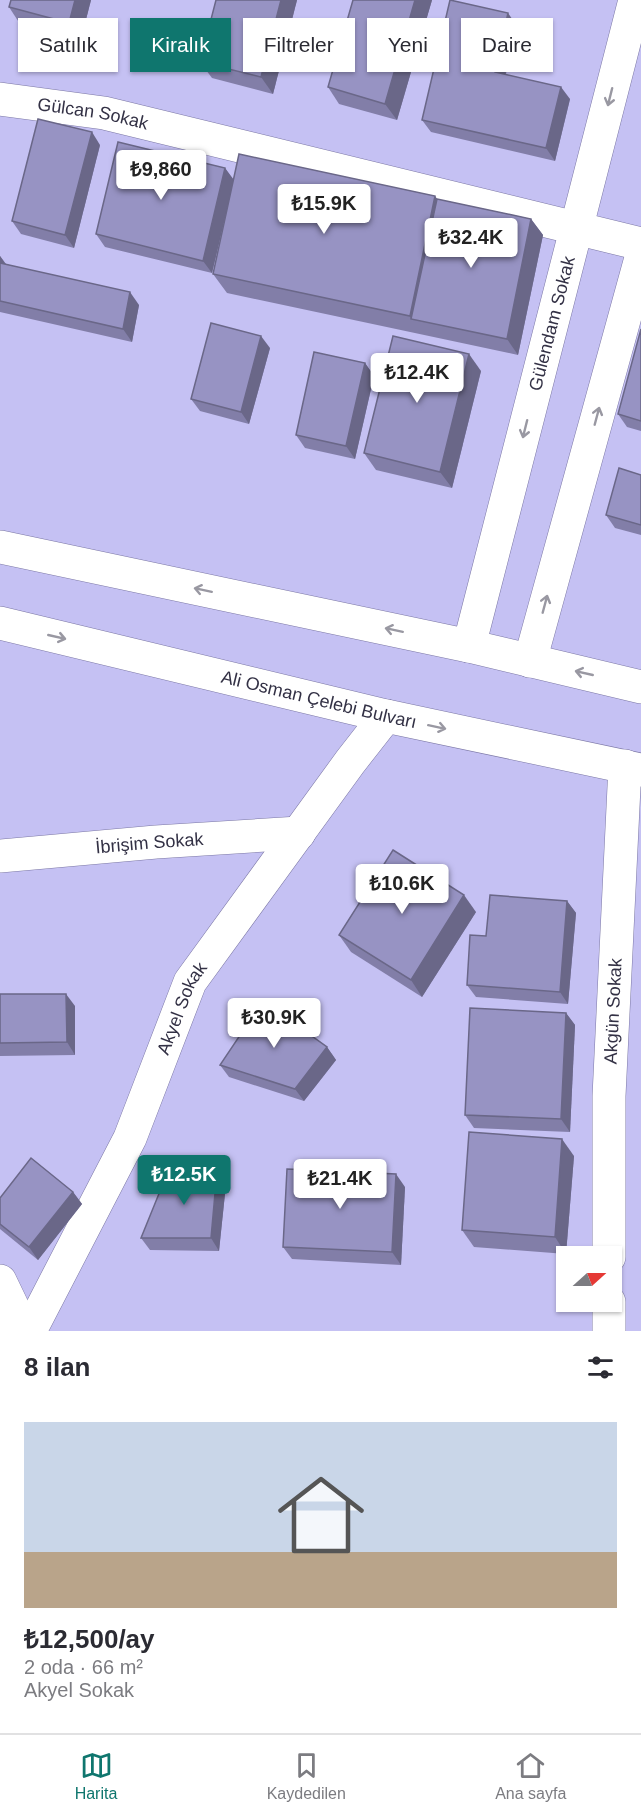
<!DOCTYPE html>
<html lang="tr">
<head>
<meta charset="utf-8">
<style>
  :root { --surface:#fff; --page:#f7f7f7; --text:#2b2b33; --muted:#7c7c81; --line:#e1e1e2; --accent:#0f766e }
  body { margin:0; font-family:Helvetica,sans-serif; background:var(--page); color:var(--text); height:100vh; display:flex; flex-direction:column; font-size:22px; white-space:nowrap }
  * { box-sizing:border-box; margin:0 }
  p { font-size:20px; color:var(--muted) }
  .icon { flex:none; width:33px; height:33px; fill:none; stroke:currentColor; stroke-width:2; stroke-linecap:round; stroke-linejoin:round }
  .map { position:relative; height:1331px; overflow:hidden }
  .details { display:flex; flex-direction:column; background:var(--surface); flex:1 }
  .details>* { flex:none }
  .banner { position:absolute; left:18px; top:18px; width:606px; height:54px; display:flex; gap:12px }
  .needle { width:39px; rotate:69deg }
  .tools { position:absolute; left:556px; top:1246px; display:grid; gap:12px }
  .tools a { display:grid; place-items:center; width:66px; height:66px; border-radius:0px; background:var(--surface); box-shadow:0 2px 4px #0004; font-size:30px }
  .price { position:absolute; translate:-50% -51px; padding:0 14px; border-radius:6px; background:#fff; color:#222; font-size:20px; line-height:39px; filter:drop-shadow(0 2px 3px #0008) }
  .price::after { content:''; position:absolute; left:50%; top:36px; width:18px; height:14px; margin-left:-9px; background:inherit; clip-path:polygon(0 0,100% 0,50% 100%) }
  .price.active { background:var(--accent); color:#fff }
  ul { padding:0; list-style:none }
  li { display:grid; align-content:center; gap:12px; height:318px; padding:0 24px }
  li+li { border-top:2px solid var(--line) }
  li span { display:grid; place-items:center; height:186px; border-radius:0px; color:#555 }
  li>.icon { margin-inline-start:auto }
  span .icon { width:108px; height:108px; fill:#fffc; stroke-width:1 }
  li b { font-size:26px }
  h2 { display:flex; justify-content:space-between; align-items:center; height:72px; padding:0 24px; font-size:26px }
  .chip { padding:0 21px; border-radius:0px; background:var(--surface); box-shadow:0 2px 4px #0004; font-size:21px; line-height:54px }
  .chip.active { background:var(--accent); color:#fff }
  .dock { display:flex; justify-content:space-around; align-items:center; height:84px; border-top:2px solid var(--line); background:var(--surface); font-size:16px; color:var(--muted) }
  .dock a { display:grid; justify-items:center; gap:3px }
  .dock .active { color:var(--accent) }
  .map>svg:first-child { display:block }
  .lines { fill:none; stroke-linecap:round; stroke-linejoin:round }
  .minor-casing { stroke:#7b77a5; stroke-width:34 }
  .tertiary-casing { stroke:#7b77a5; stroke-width:34 }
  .primary-casing { stroke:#7b77a5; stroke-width:34 }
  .minor { stroke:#fff; stroke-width:33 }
  .tertiary { stroke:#fff; stroke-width:33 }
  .primary { stroke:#fff; stroke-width:33 }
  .wall { fill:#827ea8 }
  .shaded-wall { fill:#6a6788 }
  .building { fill:#9793c3; stroke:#6a6788; stroke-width:1.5 }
  .oneway { stroke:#9998a2 }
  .labels { text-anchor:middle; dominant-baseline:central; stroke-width:4.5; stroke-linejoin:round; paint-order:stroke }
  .street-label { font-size:18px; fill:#333145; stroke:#e7e5ff }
</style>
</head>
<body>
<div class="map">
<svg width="641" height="1331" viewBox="0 0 641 1331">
  <rect width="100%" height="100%" fill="#c5c1f3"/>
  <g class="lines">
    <g class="minor-casing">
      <g id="minor">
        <path id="s1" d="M0 99 104 113 641 244"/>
        <path id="s2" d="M469 646 635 0"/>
        <path d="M530 661 641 258"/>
        <path id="s3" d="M0 856 156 842 299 833"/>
        <path id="s4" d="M609 1257V1096L625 766"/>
        <path d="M0 1281 24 1331"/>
        <path d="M609 1302V1331"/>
      </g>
    </g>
    <g class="tertiary-casing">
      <g id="tertiary">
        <path d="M0 1327 10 1331"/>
        <path id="s5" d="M30 1331 130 1138 190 982 350 762 386 716"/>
      </g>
    </g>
    <g class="primary-casing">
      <g id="primary">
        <path d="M0 547 469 646 641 687"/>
        <path id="s6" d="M0 623 386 716 641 770"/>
      </g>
    </g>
    <use href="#minor" class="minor"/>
    <use href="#tertiary" class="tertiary"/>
    <use href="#primary" class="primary"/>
  </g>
  <g class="wall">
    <path d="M11 0H91L81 39 20 24 9 7Z"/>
    <path d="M216 0H297L273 94 212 78 200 62Z"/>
    <path d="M353 0H432L397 120 339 104 328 87Z"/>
    <path d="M517 26 506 74 570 99 555 161 431 132 422 120Z"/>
    <path d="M100 145 74 248 21 234 12 221Z"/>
    <path d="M225 168 233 180 435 196 437 199 531 219 543 235 518 355 227 293 213 274 228 205 212 273 105 247 96 234Z"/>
    <path d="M0 256 6 264 139 305 132 342 0 312Z"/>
    <path d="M641 329V431L627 427 618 414Z"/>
    <path d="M270 348 249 424 200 411 191 399Z"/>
    <path d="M365 363 374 376 355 459 305 448 296 435Z"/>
    <path d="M481 371 452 488 376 470 364 453Z"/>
    <path d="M641 475V535L615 528 606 515Z"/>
    <path d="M567 901 576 913 568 1004 476 997 467 985 486 936Z"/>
    <path d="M476 912 422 997 351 952 339 935Z"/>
    <path d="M0 994 75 1006V1055L0 1056Z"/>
    <path d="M566 1013 575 1025 570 1132 474 1128 465 1115Z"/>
    <path d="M327 1047 336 1060 304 1101 229 1077 220 1065Z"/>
    <path d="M574 1156 566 1254 474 1247 462 1230Z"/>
    <path d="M217 1171 226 1184 219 1251 150 1250 141 1238Z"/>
    <path d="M405 1187 401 1265 292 1259 283 1247Z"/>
    <path d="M73 1192 82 1204 38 1260 0 1229V1198Z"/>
  </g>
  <g class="shaded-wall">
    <path d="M75 0H91L81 39 69 23Z"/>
    <path d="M281 0H297L273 94 261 77Z"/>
    <path d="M415 0H432L397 120 385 104Z"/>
    <path d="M508 13 517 26 503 84 495 72Z"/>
    <path d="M561 87 570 99 555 161 546 148Z"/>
    <path d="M92 132 100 145 74 248 65 235Z"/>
    <path d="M225 168 234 180 212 273 203 261Z"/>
    <path d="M435 196 448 215 411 319 410 316Z"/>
    <path d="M531 219 543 235 518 355 507 339Z"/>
    <path d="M0 256 7 266 0 294Z"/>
    <path d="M130 292 139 305 132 342 123 329Z"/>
    <path d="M261 336 270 348 249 424 241 412Z"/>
    <path d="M469 354 481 371 452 488 440 472Z"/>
    <path d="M365 363 374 376 355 459 346 446Z"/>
    <path d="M464 895 476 912 422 997 411 980Z"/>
    <path d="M567 901 576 913 568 1004 560 992Z"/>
    <path d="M66 994 75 1006V1055L67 1042Z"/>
    <path d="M566 1013 575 1025 570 1132 561 1119Z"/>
    <path d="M327 1047 336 1060 304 1101 295 1089Z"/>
    <path d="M562 1139 574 1156 566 1254 555 1237Z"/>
    <path d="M217 1171 226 1184 219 1251 211 1238Z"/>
    <path d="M396 1174 405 1187 401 1265 392 1252Z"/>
    <path d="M73 1192 82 1204 38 1260 29 1247Z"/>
  </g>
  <g class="building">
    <path d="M11 0H75L69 23 9 7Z"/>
    <path d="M216 0H281L261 77 200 62Z"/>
    <path d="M353 0H415L385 104 328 87Z"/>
    <path d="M450 0 508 13 495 72 561 87 546 148 422 120Z"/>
    <path d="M38 119 92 132 65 235 12 221Z"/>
    <path d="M118 142 225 168 203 261 96 234Z"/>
    <path d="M239 154 435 196 410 316 213 274Z"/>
    <path d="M437 199 531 219 507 339 411 319Z"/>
    <path d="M0 263 130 292 123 329 0 301Z"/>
    <path d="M211 323 261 336 241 412 191 399Z"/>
    <path d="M641 329V421L618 414Z"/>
    <path d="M393 336 469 354 440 472 364 453Z"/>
    <path d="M314 352 365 363 346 446 296 435Z"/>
    <path d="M619 468 641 475V525L606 515Z"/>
    <path d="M393 850 464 895 411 980 339 935Z"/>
    <path d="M490 895 567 901 560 992 467 985 470 935 486 936Z"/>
    <path d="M0 994H66L67 1042 0 1043Z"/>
    <path d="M263 1001 327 1047 295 1089 220 1065Z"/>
    <path d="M470 1008 566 1013 561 1119 465 1115Z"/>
    <path d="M469 1132 562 1139 555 1237 462 1230Z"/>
    <path d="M31 1158 73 1192 29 1247 0 1224V1198Z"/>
    <path d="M169 1169 217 1171 211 1238H141Z"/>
    <path d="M287 1169 396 1174 392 1252 283 1247Z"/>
  </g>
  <defs><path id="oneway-shaft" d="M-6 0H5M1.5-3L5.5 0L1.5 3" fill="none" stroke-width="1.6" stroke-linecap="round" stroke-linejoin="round" transform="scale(1.5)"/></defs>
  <g class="oneway">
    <use href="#oneway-shaft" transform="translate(610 97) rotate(104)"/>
    <use href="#oneway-shaft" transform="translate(597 416) rotate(-75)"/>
    <use href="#oneway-shaft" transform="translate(525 429) rotate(104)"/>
    <use href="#oneway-shaft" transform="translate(203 590) rotate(-168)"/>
    <use href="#oneway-shaft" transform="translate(545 604) rotate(-75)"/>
    <use href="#oneway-shaft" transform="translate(394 630) rotate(-168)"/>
    <use href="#oneway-shaft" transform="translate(57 637) rotate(13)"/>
    <use href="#oneway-shaft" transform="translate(584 673) rotate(-167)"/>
    <use href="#oneway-shaft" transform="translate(437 727) rotate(12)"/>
  </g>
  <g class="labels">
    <g class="street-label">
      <text stroke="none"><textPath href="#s1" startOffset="94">Gülcan Sokak</textPath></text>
      <text stroke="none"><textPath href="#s2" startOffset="333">Gülendam Sokak</textPath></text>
      <text stroke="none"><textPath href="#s6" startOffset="328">Ali Osman Çelebi Bulvarı</textPath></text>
      <text stroke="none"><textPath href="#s3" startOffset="150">İbrişim Sokak</textPath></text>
      <text stroke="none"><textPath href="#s5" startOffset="357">Akyel Sokak</textPath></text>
      <text stroke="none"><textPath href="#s4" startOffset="246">Akgün Sokak</textPath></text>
    </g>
  </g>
</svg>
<div class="tools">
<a><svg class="needle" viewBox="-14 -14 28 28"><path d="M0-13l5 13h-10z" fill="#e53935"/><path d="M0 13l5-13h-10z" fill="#7c7c81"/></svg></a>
</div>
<b class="price" style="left:161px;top:201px">₺9,860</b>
<b class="price" style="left:324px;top:235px">₺15.9K</b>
<b class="price" style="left:471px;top:269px">₺32.4K</b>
<b class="price" style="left:417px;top:404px">₺12.4K</b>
<b class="price" style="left:402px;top:915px">₺10.6K</b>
<b class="price" style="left:274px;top:1049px">₺30.9K</b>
<b class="price active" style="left:184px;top:1206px">₺12.5K</b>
<b class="price" style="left:340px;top:1210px">₺21.4K</b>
<div class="banner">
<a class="chip">Satılık</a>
<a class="chip active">Kiralık</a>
<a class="chip">Filtreler</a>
<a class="chip">Yeni</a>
<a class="chip">Daire</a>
</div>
</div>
<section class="details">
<h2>8 ilan<svg class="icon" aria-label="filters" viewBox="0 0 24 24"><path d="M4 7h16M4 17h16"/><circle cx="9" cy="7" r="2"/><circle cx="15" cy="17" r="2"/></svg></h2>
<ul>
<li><span style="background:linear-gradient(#c9d6e8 70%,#b9a48a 0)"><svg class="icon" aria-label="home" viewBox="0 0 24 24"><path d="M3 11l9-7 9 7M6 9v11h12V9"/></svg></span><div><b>₺12,500/ay</b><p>2 oda · 66 m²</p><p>Akyel Sokak</p></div></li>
</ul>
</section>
<nav class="dock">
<a class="active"><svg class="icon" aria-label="map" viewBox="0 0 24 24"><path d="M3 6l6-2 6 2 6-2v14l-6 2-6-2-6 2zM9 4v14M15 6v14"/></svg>Harita</a>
<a><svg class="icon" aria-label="saved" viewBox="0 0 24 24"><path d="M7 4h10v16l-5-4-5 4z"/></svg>Kaydedilen</a>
<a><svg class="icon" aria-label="home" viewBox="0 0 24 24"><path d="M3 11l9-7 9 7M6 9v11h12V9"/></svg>Ana sayfa</a>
</nav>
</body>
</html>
